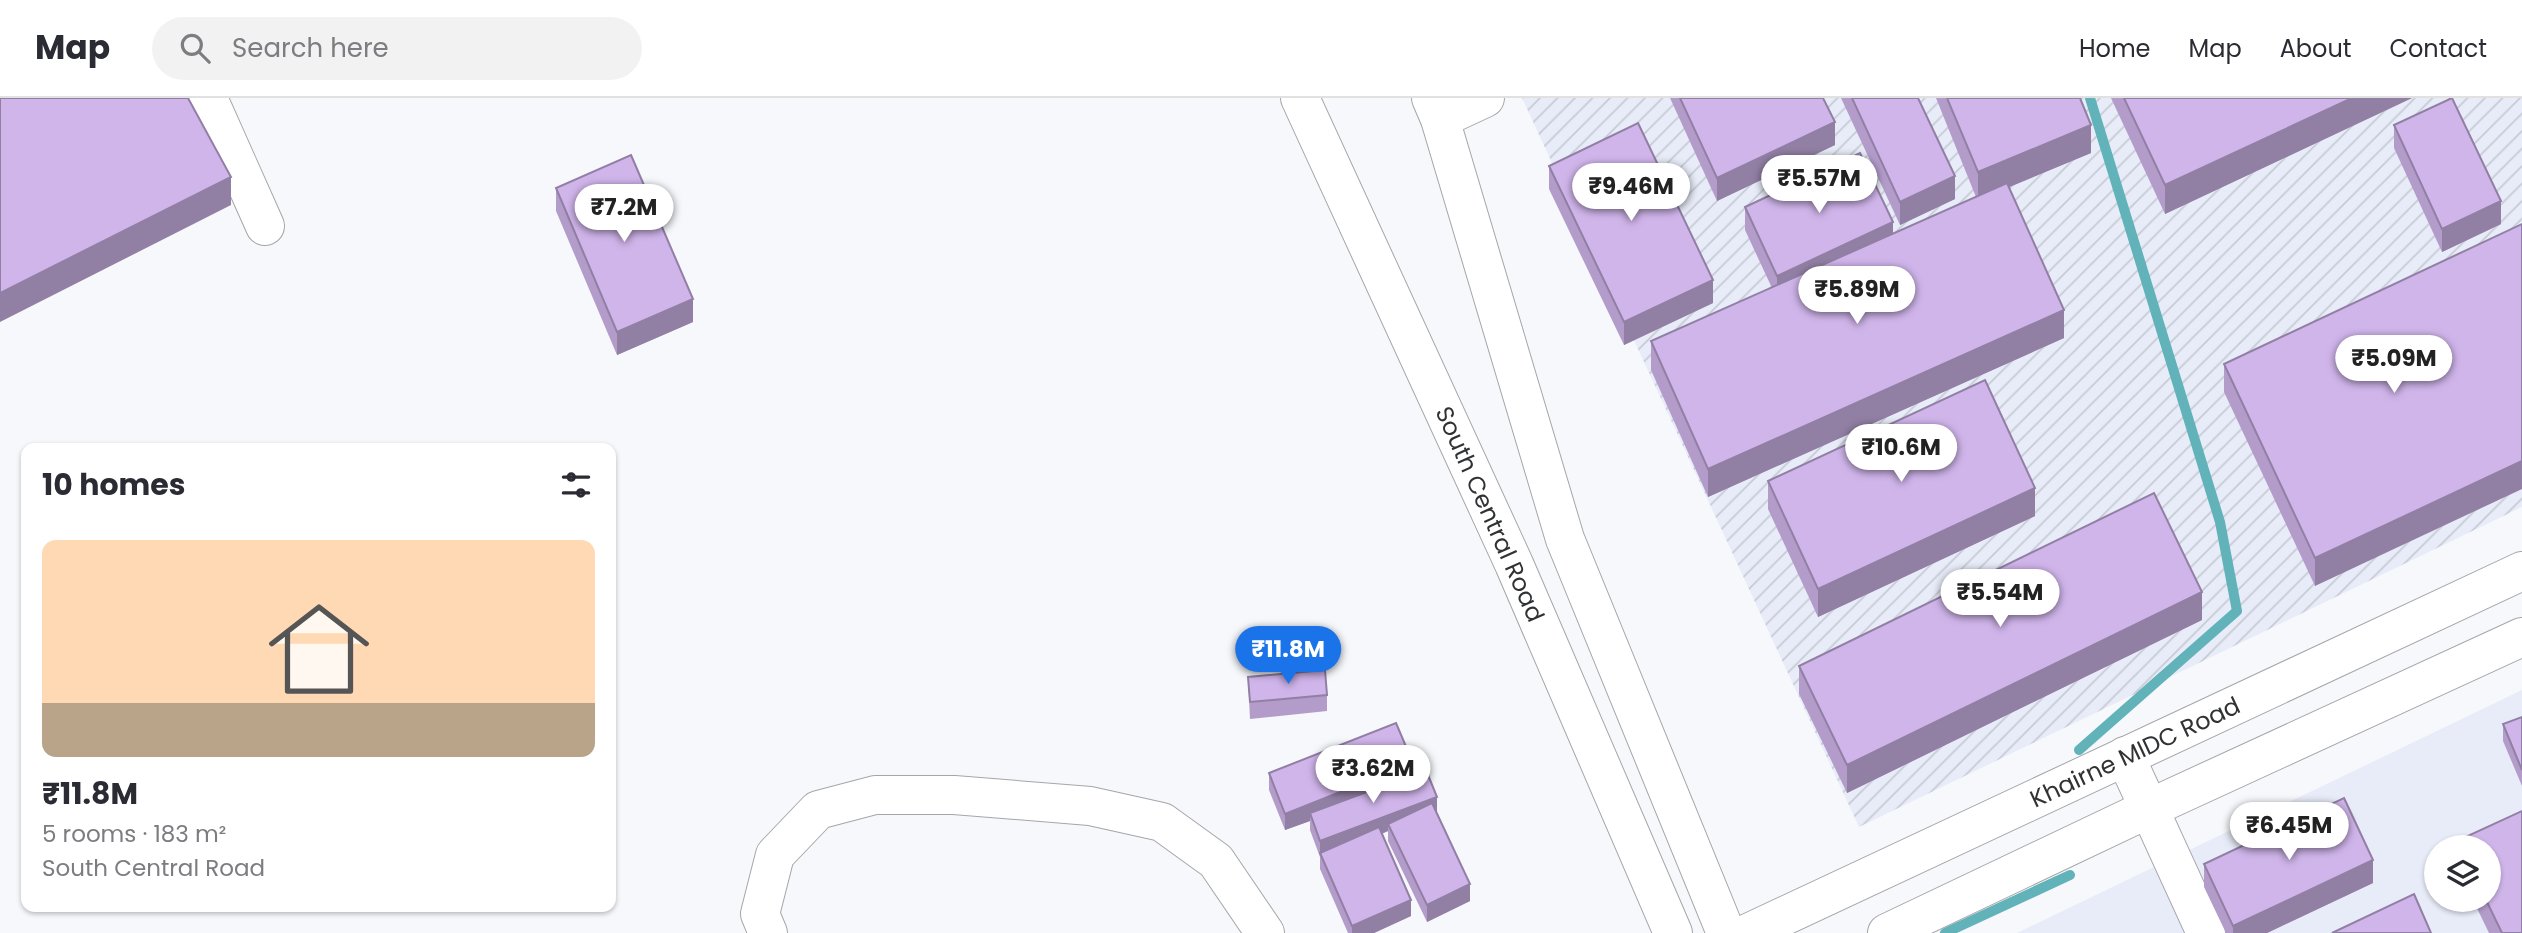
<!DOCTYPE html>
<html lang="en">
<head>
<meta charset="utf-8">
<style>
  :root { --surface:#fff; --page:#f2f2f3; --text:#2b2b33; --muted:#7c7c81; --line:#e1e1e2; --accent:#1a73e8 }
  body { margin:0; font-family:Poppins,sans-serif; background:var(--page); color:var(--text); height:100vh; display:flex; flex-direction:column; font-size:26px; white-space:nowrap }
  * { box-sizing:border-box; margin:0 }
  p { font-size:23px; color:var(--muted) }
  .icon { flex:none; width:38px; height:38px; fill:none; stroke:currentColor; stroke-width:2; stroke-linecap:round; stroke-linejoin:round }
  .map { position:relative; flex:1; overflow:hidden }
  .drawer { position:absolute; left:21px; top:345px; width:595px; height:469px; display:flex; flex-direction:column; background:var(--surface); border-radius:14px; box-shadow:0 2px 5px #0004 }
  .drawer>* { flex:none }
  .fabs { position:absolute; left:2424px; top:737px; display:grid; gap:14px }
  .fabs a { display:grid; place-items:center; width:77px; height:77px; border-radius:50%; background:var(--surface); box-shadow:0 2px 5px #0004; font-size:35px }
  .price { position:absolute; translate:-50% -60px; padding:0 16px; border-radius:24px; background:#fff; color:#222; font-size:23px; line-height:46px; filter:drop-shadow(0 2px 4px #0008) }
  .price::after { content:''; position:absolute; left:50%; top:42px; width:21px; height:16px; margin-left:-10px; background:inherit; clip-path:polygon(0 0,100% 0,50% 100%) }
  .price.current { background:var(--accent); color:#fff }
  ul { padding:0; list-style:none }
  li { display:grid; align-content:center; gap:14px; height:371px; padding:0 21px }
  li+li { border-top:2px solid var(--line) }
  li span { display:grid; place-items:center; height:217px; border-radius:14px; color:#555 }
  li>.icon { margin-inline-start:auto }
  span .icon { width:126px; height:126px; fill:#fffc; stroke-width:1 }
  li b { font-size:30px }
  h2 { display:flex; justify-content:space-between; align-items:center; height:84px; padding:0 21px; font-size:30px }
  header { display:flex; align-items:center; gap:42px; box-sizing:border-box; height:98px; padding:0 35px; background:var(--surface); border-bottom:2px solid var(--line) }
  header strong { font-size:33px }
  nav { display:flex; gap:38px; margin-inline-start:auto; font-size:24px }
  .search { width:490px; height:63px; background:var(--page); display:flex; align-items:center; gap:18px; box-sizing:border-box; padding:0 24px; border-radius:38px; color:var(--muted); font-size:26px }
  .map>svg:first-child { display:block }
  .built { fill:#e7ecf8; fill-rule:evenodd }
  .industrial { fill:url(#industrial-furrows) }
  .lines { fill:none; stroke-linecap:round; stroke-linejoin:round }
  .stream { stroke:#62b2b9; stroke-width:10 }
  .minor-casing { stroke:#a4a6aa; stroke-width:40 }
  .major-casing { stroke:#a4a6aa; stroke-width:40 }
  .minor { stroke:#fff; stroke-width:38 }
  .major { stroke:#fff; stroke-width:38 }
  .wall { fill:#b39cca }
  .shaded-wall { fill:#927fa4 }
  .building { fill:#d0b5eb; stroke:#927fa4; stroke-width:2 }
  .labels { text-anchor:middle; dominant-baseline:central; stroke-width:6; stroke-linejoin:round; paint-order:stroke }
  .street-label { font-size:24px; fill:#313234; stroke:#fff }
</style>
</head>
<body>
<header>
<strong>Map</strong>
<div class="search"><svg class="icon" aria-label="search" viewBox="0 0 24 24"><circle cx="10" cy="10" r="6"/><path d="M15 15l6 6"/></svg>Search here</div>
<nav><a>Home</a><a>Map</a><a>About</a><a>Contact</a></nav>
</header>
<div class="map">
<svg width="2522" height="835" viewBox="0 0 2522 835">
  <defs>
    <pattern id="industrial-furrows" width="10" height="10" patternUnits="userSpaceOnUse" patternTransform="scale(1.75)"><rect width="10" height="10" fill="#e7ecf8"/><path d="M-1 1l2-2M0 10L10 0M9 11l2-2" fill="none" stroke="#c7cbd5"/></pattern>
  </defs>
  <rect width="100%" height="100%" fill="#f6f8fc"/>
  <path class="built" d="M2522 592V835H2017ZM2436 749H2488V802H2436Z"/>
  <path class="industrial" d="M1522 0H2522V409L1859 729Z"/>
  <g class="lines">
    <g class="stream">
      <path d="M2079 652 2237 513 2220 424 2090 0"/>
      <path d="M1945 835 2070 777"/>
    </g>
    <g class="minor-casing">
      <g id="minor">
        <path d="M208 0 265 128"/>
        <path d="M1440 21 1485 0"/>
        <path d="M2125 658 2206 835"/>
        <path d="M768 835 760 816 775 757 818 712 875 697H954L1090 708 1162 724 1216 763 1265 835"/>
      </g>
    </g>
    <g class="major-casing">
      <g id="major">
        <path d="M1300 0 1514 466 1673 835"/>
        <path d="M1431 0 1440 21 1565 441 1726 835"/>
        <path d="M1748 835 2522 473"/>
        <path d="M1887 835 2150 710 2522 539"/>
      </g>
    </g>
    <use href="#minor" class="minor"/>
    <use href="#major" class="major"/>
  </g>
  <g class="wall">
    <path d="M1670 0H1823L1835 47 1717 103Z"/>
    <path d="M1841 0H1918L1955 101 1900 127Z"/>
    <path d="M1936 0H2080L2091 55 2009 89 2064 240 1708 399 1651 272V243L1772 190 1745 132V109L1893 136 1976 99Z"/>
    <path d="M2111 0H2412L2165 116Z"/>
    <path d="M2394 27 2501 126 2442 154 2394 50Z"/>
    <path d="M1549 68 1713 205 1624 247 1549 91Z"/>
    <path d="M556 90 693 224 617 257 556 113Z"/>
    <path d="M2522 126 2315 488 2224 294V266Z"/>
    <path d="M1768 383 2035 418 1818 519 1768 411Z"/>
    <path d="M2202 522 1847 695 1799 596V568Z"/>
    <path d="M1248 579 1327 597V613L1250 621Z"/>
    <path d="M2522 619V688L2503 643V626Z"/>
    <path d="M1269 675 1413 677 1437 715 1470 803 1427 824 1388 743V733L1382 736 1411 818 1374 835H1348L1320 771V759L1310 732V723L1285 732 1269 692Z"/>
    <path d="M2522 713V835H2489L2473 802H2488V749H2459V742Z"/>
    <path d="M2204 766 2373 785 2267 835H2226L2204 789Z"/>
  </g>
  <g class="shaded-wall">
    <path d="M2352 0H2412L2165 116V87Z"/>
    <path d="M1835 24V47L1717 103V80Z"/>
    <path d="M2091 27V55L1978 102V74Z"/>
    <path d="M1955 78V101L1900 127V104Z"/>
    <path d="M231 79V107L0 224V195Z"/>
    <path d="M2501 103V126L2442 154V131Z"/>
    <path d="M1893 124V147L1777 201V178Z"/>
    <path d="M1713 182V205L1624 247V224Z"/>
    <path d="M693 201V224L617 257V234Z"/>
    <path d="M2064 212V240L1708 399V371Z"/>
    <path d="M2522 363V391L2315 488V460Z"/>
    <path d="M2035 390V418L1818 519V491Z"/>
    <path d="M2202 494V522L1847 695V667Z"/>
    <path d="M1413 665V681L1310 715V723L1285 732V716Z"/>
    <path d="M1437 699V716L1388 726V733L1322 758 1320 755V759V743Z"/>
    <path d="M2373 762V785L2267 835H2233V828Z"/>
    <path d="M1470 786V803L1427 824V807Z"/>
    <path d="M1411 802V818L1374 835H1352V828Z"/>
  </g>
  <g class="building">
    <path d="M0 0H188L231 79 0 195Z"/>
    <path d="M1680 0H1823L1835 24 1717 80Z"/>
    <path d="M1852 0H1918L1955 78 1900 104Z"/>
    <path d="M1947 0H2080L2091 27 1978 74Z"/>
    <path d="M2124 0H2352L2165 87Z"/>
    <path d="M2452 0 2501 103 2442 131 2394 27Z"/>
    <path d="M1638 25 1713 182 1624 224 1549 68Z"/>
    <path d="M1860 55 1893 124 1777 178 1745 109Z"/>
    <path d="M631 57 693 201 617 234 556 90Z"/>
    <path d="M2007 85 2064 212 1708 371 1651 243Z"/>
    <path d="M2522 126V363L2315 460 2224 266Z"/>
    <path d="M1985 282 2035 390 1818 491 1768 383Z"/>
    <path d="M2154 395 2202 494 1847 667 1799 568Z"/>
    <path d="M1325 572 1327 597 1250 604 1248 579Z"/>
    <path d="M2522 619V672L2503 626Z"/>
    <path d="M1396 625 1413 665 1285 716 1269 675Z"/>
    <path d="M1426 672 1437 699 1320 743 1310 715Z"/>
    <path d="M2344 700 2373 762 2233 828 2204 766Z"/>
    <path d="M1432 705 1470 786 1427 807 1388 726Z"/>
    <path d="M2522 713V835H2502L2486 802H2488V749H2462L2459 742Z"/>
    <path d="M1379 729 1411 802 1352 828 1320 755Z"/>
    <path d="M2414 796 2431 835H2332Z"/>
  </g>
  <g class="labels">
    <g class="street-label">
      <text transform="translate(1490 416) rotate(66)">South Central Road</text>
      <text transform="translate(2135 654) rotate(-25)">Khairne MIDC Road</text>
    </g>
  </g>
</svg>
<div class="fabs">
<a><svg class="icon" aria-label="layers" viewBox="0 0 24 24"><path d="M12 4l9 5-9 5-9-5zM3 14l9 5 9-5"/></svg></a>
</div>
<b class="price" style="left:1819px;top:117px">₹5.57M</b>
<b class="price" style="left:1631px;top:125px">₹9.46M</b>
<b class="price" style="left:624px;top:146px">₹7.2M</b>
<b class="price" style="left:1857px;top:228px">₹5.89M</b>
<b class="price" style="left:2394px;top:297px">₹5.09M</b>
<b class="price" style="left:1901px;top:386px">₹10.6M</b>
<b class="price" style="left:2000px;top:531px">₹5.54M</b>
<b class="price current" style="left:1288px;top:588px">₹11.8M</b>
<b class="price" style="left:1373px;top:707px">₹3.62M</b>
<b class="price" style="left:2289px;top:764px">₹6.45M</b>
<section class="drawer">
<h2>10 homes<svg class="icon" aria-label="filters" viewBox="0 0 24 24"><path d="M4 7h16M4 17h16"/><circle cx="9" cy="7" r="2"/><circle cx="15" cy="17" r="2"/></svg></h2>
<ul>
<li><span style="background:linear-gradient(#ffd9b3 75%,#b9a48a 0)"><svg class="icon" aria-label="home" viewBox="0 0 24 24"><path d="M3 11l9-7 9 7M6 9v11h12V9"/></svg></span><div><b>₹11.8M</b><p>5 rooms · 183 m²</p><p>South Central Road</p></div></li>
</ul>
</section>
</div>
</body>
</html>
